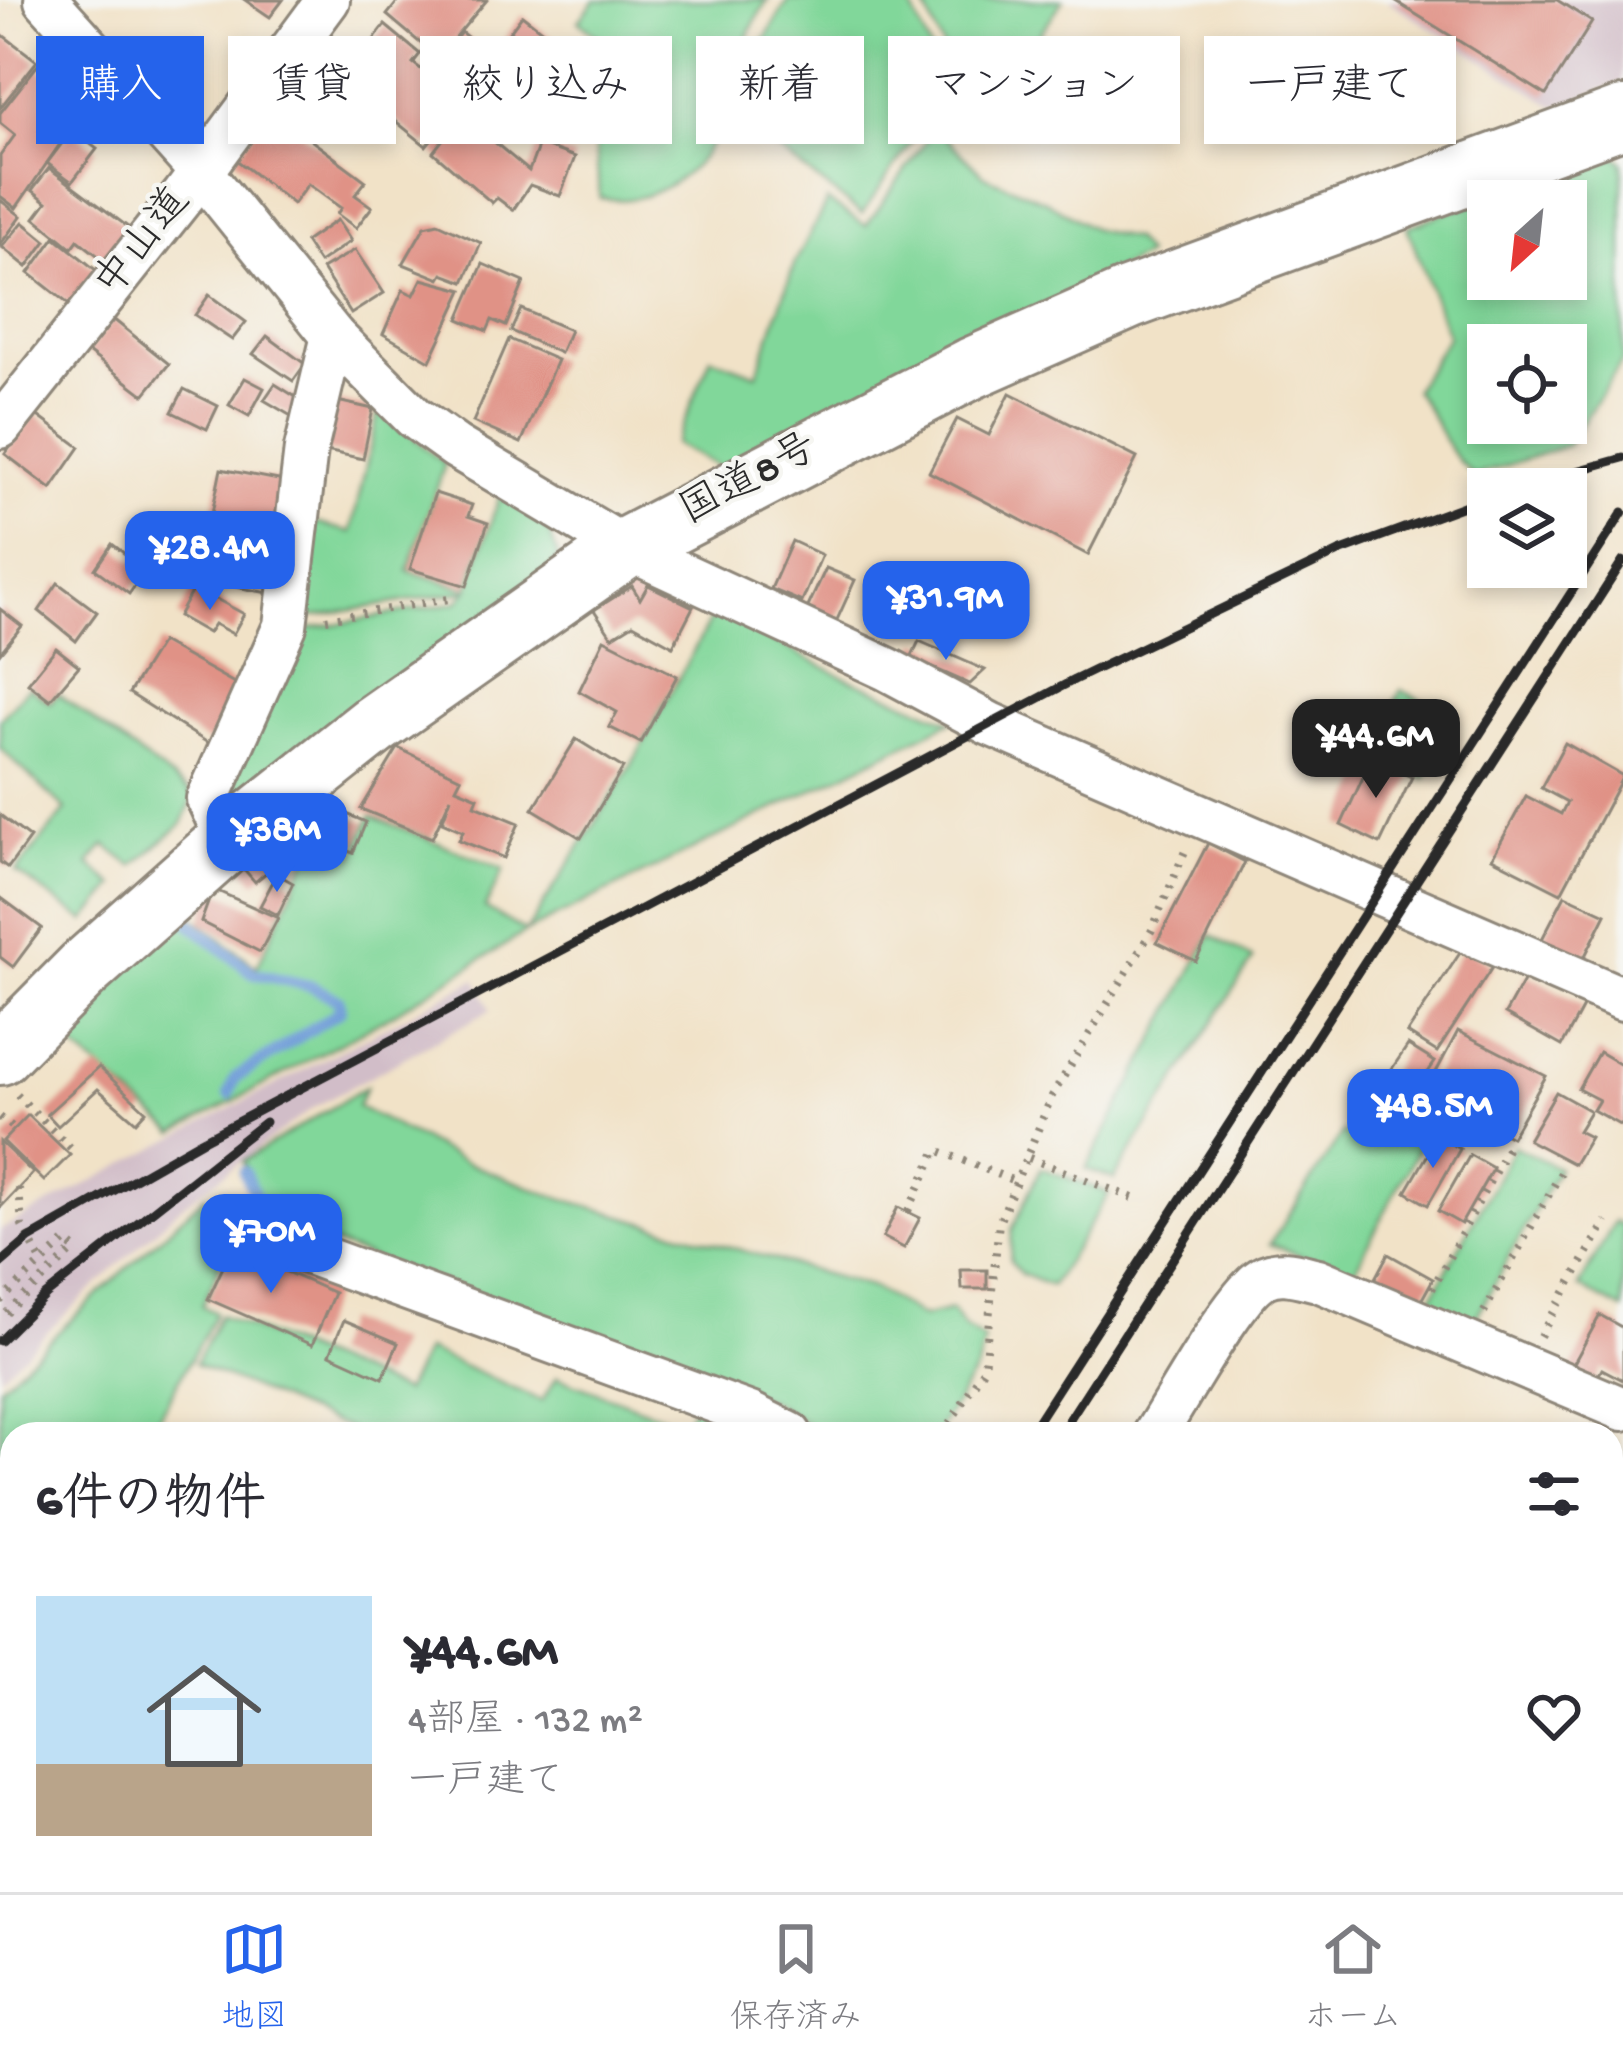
<!DOCTYPE html>
<html lang="ja">
<head>
<meta charset="utf-8">
<style>
  :root { --surface:#fff; --page:#f2f2f3; --text:#2b2b33; --muted:#7c7c81; --line:#e1e1e2; --accent:#2563eb }
  body { margin:0; font-family:"Gochi Hand","Klee One",sans-serif; background:var(--page); color:var(--text); height:100vh; display:flex; flex-direction:column; font-size:45px; white-space:nowrap }
  * { box-sizing:border-box; margin:0 }
  p { font-size:39px; color:var(--muted) }
  .icon { flex:none; width:66px; height:66px; fill:none; stroke:currentColor; stroke-width:2; stroke-linecap:round; stroke-linejoin:round }
  .map { position:relative; flex:1; overflow:hidden }
  .sheet { position:absolute; left:0px; top:1422px; width:1623px; height:471px; display:flex; flex-direction:column; background:var(--surface); border-radius:36px 36px 0 0; box-shadow:0 6px 18px #0003 }
  .sheet>* { flex:none }
  .guide { position:absolute; left:36px; top:36px; width:1551px; height:108px; display:flex; gap:24px }
  .needle { width:78px; rotate:207deg }
  .controls { position:absolute; left:1467px; top:180px; display:grid; gap:24px }
  .controls a { display:grid; place-items:center; width:120px; height:120px; border-radius:0px; background:var(--surface); box-shadow:0 6px 18px #0003; font-size:60px }
  .price { position:absolute; translate:-50% -102px; padding:0 27px; border-radius:24px; background:var(--accent); color:#fff; font-size:39px; line-height:78px; filter:drop-shadow(0 3px 6px #0008) }
  .price::after { content:''; position:absolute; left:50%; top:72px; width:36px; height:27px; margin-left:-18px; background:inherit; clip-path:polygon(0 0,100% 0,50% 100%) }
  .price.on { background:#222; color:#fff }
  ul { padding:0; list-style:none }
  li { display:flex; align-items:center; gap:36px; height:300px; padding:0 36px }
  li span { display:grid; place-items:center; flex:none; width:336px; height:240px; border-radius:0px; color:#555 }
  li>.icon { margin-inline-start:auto }
  span .icon { width:144px; height:144px; fill:#fffc; stroke-width:1 }
  li b { font-size:51px }
  h2 { display:flex; justify-content:space-between; align-items:center; height:144px; padding:0 36px; font-size:51px }
  .tag { padding:0 42px; border-radius:0px; background:var(--surface); box-shadow:0 6px 18px #0003; font-size:42px; line-height:108px }
  .tag.on { background:var(--accent); color:#fff }
  .dock { display:flex; justify-content:space-around; align-items:center; height:168px; border-top:3px solid var(--line); background:var(--surface); font-size:33px; color:var(--muted) }
  .dock a { display:grid; justify-items:center; gap:6px }
  .dock .on { color:var(--accent) }
  .map>svg:first-child { display:block }
  .industrial { fill:#d1bdc8 }
  .green { fill:#81d79a; stroke:#568162; stroke-width:3; fill-rule:evenodd }
  .lines { fill:none; stroke-linecap:round; stroke-linejoin:round }
  .stream { stroke:#709dd8; stroke-width:12 }
  .building { fill:#e09286 }
  .minor-casing { stroke:#8e8679; stroke-width:48 }
  .highway-casing { stroke:#8e8679; stroke-width:66 }
  .path { stroke:#8e8679; stroke-width:8; stroke-dasharray:3 9; stroke-linecap:butt }
  .minor { stroke:#fff; stroke-width:42 }
  .highway { stroke:#fff; stroke-width:60 }
  .rail { stroke:#2b2b2b; stroke-width:9 }
  .labels { text-anchor:middle; dominant-baseline:central; stroke-width:9; stroke-linejoin:round; paint-order:stroke }
  .street-label { font-size:42px; fill:#2b2b2b; stroke:#f6f6f2 }
</style>
</head>
<body>
<div class="map">
<svg width="1623" height="1892" viewBox="0 0 1623 1892">
  <rect width="100%" height="100%" fill="#f6f6f2"/>
  <filter id="ink" filterUnits="userSpaceOnUse"><feTurbulence type="fractalNoise" baseFrequency=".00833" numOctaves="2"/><feDisplacementMap in="SourceGraphic" scale="24" xChannelSelector="R" yChannelSelector="G"/><feConvolveMatrix kernelMatrix="1 2 1 2 8 2 1 2 1" color-interpolation-filters="sRGB"/></filter>
  <filter id="wash" filterUnits="userSpaceOnUse"><feTurbulence type="fractalNoise" baseFrequency=".004" numOctaves="4" result="noise"/><feDisplacementMap in="SourceGraphic" scale="48" xChannelSelector="R" yChannelSelector="G"/><feGaussianBlur stdDeviation="2.7" result="paint"/><feColorMatrix in="noise" values="0 0 0 0 0 0 0 0 0 0 0 0 0 0 0 0 0 1.4 0 .05"/><feComposite in="paint" operator="in"/></filter>
  <g filter="url(#wash)">
    <rect width="100%" height="100%" fill="#f1e2c7"/>
    <g class="industrial">
      <path d="M1386 0H1623V82L1556 107Z"/>
      <path d="M476 979 491 1010 313 1108 185 1203 0 1376V1230Z"/>
      <path d="M0 1577 12 1581V1706L0 1752Z"/>
    </g>
    <g class="green">
      <path d="M595 0H768C740 38 739 78 723 121 704 171 652 208 600 198L593 126 648 78 579 21Z"/>
      <path d="M788 0H909L954 105 926 121 862 214 739 120 755 56Z"/>
      <path d="M922 0H1063L988 110 975 119Z"/>
      <path d="M935 128 985 176 1046 201 1095 230 1133 239 1146 255 721 468 675 444 711 357 757 374 794 265 827 201 866 226Z"/>
      <path d="M1612 152 1623 162V360L1568 445 1474 476C1439 444 1441 424 1414 390L1448 336 1407 227ZM1488 201H1566V279H1488ZM1488 345H1566V423H1488Z"/>
      <path d="M379 409 445 464 408 571 468 589 500 495 547 527 558 555 553 566 256 782 220 802 292 632 458 602 467 591 294 620 303 520 351 532Z"/>
      <path d="M715 611 840 675 951 721 526 932 391 1015 175 1133 57 1033 189 914 257 967 316 840 354 856 371 816 504 869 485 908 526 932 631 766Z"/>
      <path d="M29 687 50 703 58 694 194 795 182 824 133 866 105 845 89 864 115 886 85 921 16 872 66 810 0 748V719Z"/>
      <path d="M1401 690 1454 715 1425 778 1372 753Z"/>
      <path d="M1211 935 1253 959 1114 1179 1086 1169Z"/>
      <path d="M366 1087 357 1106 467 1163 553 1196 873 1288 922 1317 952 1310 964 1327 984 1341 977 1368 936 1434H822L772 1401 270 1221 243 1161Z"/>
      <path d="M1404 1119 1427 1131 1352 1275 1270 1244 1343 1132 1363 1146 1379 1122 1397 1131Z"/>
      <path d="M1514 1146 1558 1168 1472 1325 1428 1304Z"/>
      <path d="M1041 1168 1109 1193 1051 1286 1021 1274 1010 1260 1012 1230Z"/>
      <path d="M205 1196 234 1232 202 1306 216 1313 149 1434H12V1581L0 1577V1386Z"/>
      <path d="M1615 1221 1623 1226V1310L1579 1287Z"/>
      <path d="M220 1315 404 1392 426 1350 542 1401 557 1377 683 1424 695 1403 773 1434H361L195 1364Z"/>
    </g>
    <g class="lines">
      <g class="stream">
        <path d="M187 921 253 973 311 986 339 1000 340 1011 235 1078 229 1094"/>
        <path d="M244 1172 268 1224"/>
        <path d="M1138 1881 1155 1892"/>
      </g>
    </g>
    <g id="blocks">
      <g class="building">
        <path d="M245 0H283L270 17Z"/>
        <path d="M399 0H487L438 58 387 15Z"/>
        <path d="M1393 0H1557L1592 22 1546 95Z"/>
        <path d="M522 15 553 39 526 77 493 54Z"/>
        <path d="M385 25 420 54 413 63 463 102 426 146 344 79Z"/>
        <path d="M461 32 484 51 465 75 442 57Z"/>
        <path d="M0 33 37 61 0 108Z"/>
        <path d="M488 61 522 87 502 112 469 86Z"/>
        <path d="M37 66 86 106 16 208 0 196V156L15 135 0 123V113Z"/>
        <path d="M269 109 366 181 355 195 372 207 356 228 337 214 341 208 308 184 293 204 235 159Z"/>
        <path d="M462 115 529 171 539 144 575 157 560 196 530 185 513 210 497 198 492 203 433 152Z"/>
        <path d="M72 130 97 149 72 182 47 163Z"/>
        <path d="M49 168 136 233 111 266 78 240 72 248 35 218 47 202 32 190Z"/>
        <path d="M0 200 21 216 0 245Z"/>
        <path d="M337 220 351 241 319 263 305 242Z"/>
        <path d="M23 222 46 241 27 267 2 247Z"/>
        <path d="M438 223 481 243 464 282 443 274 440 279 403 264 425 226Z"/>
        <path d="M55 237 97 271 71 306 29 273Z"/>
        <path d="M355 250 384 293 351 314 322 269Z"/>
        <path d="M483 264 524 282 506 326 492 320 487 331 459 319Z"/>
        <path d="M422 279 463 290 430 361 383 334 403 290 414 295Z"/>
        <path d="M209 295 246 322 232 340 195 315Z"/>
        <path d="M521 309 570 330 560 353 511 331Z"/>
        <path d="M113 319 169 364 144 395 88 352Z"/>
        <path d="M267 336 305 364 293 381 253 354Z"/>
        <path d="M509 339 557 360 521 443 473 422Z"/>
        <path d="M245 378 264 388 249 416 229 405Z"/>
        <path d="M275 384 307 404 298 420 264 400Z"/>
        <path d="M184 389 218 406 207 429 172 412Z"/>
        <path d="M1010 393 1137 458 1088 555 929 472 957 419 989 435Z"/>
        <path d="M328 399 373 409 363 459 317 449Z"/>
        <path d="M35 414 80 447 51 489 5 454Z"/>
        <path d="M221 469 294 483 283 532 211 518Z"/>
        <path d="M435 493 472 505 468 516 488 523 467 586 410 569Z"/>
        <path d="M214 522 271 532 266 559 274 562 268 593 188 578 192 542 210 545Z"/>
        <path d="M792 541 822 555 802 602 771 589Z"/>
        <path d="M112 544 146 570 129 594 95 569Z"/>
        <path d="M826 568 855 580 836 622 807 609Z"/>
        <path d="M58 583 97 612 76 641 39 611Z"/>
        <path d="M648 585 693 607 673 646 633 624 612 637 594 610 632 586 640 599Z"/>
        <path d="M194 587 244 614 233 634 214 624 208 633 178 616Z"/>
        <path d="M0 609 22 626 0 653Z"/>
        <path d="M604 639 677 676 641 743 609 727 617 712 579 691Z"/>
        <path d="M919 641 985 670 970 684 911 658Z"/>
        <path d="M161 642 243 688 208 743 129 693Z"/>
        <path d="M56 648 79 666 50 700 28 683Z"/>
        <path d="M576 739 623 768 581 838 533 809Z"/>
        <path d="M1565 743 1623 776 1561 893 1492 858 1526 796 1561 814 1567 802 1541 788Z"/>
        <path d="M398 748 461 778 456 788 478 797 475 805 519 823 504 858 459 840 463 831 442 822 451 797 432 838 361 809Z"/>
        <path d="M1371 760 1412 777 1380 844 1341 825Z"/>
        <path d="M330 807 366 822 353 853 316 839Z"/>
        <path d="M0 815 30 838 8 868 0 862Z"/>
        <path d="M1208 843 1245 862 1196 961 1157 942Z"/>
        <path d="M267 846 279 862 255 882 242 867Z"/>
        <path d="M277 874 293 883 278 915 260 906Z"/>
        <path d="M213 889 278 918 260 952 201 922Z"/>
        <path d="M1565 895 1606 914 1583 960 1542 939Z"/>
        <path d="M0 897 42 928 13 967 0 957Z"/>
        <path d="M1464 947 1493 966 1437 1052 1407 1033Z"/>
        <path d="M1527 974 1584 1005 1562 1046 1505 1014Z"/>
        <path d="M1458 1031 1546 1076 1511 1137 1426 1091Z"/>
        <path d="M1408 1045 1435 1062 1413 1094 1387 1076Z"/>
        <path d="M1599 1052 1623 1066V1127L1593 1110 1599 1100 1578 1089Z"/>
        <path d="M99 1067 146 1111 136 1122 98 1089 58 1126 47 1114Z"/>
        <path d="M1556 1092 1590 1111 1578 1131 1590 1137 1574 1164 1528 1140Z"/>
        <path d="M28 1115 70 1155 44 1181 3 1141Z"/>
        <path d="M1438 1137 1460 1149 1428 1205 1406 1192Z"/>
        <path d="M0 1142 33 1173 0 1208Z"/>
        <path d="M1470 1155 1493 1168 1461 1224 1438 1211Z"/>
        <path d="M898 1207 920 1218 904 1248 883 1237Z"/>
        <path d="M232 1248 334 1293 312 1345 208 1299Z"/>
        <path d="M1388 1254 1433 1279 1417 1308 1372 1284Z"/>
        <path d="M961 1270H987V1289H962Z"/>
        <path d="M1600 1315 1623 1328V1380L1602 1369 1593 1385 1569 1372Z"/>
        <path d="M344 1320 398 1343 383 1378 330 1354Z"/>
      </g>
    </g>
  </g>
  <g filter="url(#ink)">
    <use href="#blocks" fill-opacity="0" stroke="#8e8679" stroke-width="3"/>
    <g class="lines">
      <g class="minor-casing">
        <g id="minor">
          <path d="M46 0 201 172 333 336 414 417 456 447 626 548 887 669 990 724 1623 999"/>
          <path d="M0 427 184 195 328 0"/>
          <path d="M228 841 208 799 285 626 306 449 333 336"/>
          <path d="M257 1234 750 1414 790 1434"/>
          <path d="M1155 1434C1176 1402 1235 1294 1263 1278 1280 1268 1300 1276 1318 1280L1623 1409"/>
        </g>
      </g>
      <g class="highway-casing">
        <path id="highway" d="M0 1054 83 970 228 841 373 726 626 548 972 368 1130 298 1623 117"/>
      </g>
      <g class="path">
        <path d="M326 619 449 599"/>
        <path d="M17 1095 72 1149"/>
        <path d="M0 1117 15 1129"/>
        <path d="M1029 1158 1138 1200"/>
        <path d="M19 1188 22 1226 41 1261"/>
        <path d="M908 1211 937 1150 1017 1182"/>
        <path d="M1432 1289 1510 1144"/>
        <path d="M0 1301 66 1241 75 1249 0 1319"/>
        <path d="M1484 1312 1563 1169"/>
        <path d="M1540 1336 1606 1221"/>
        <path d="M943 1434 984 1368 999 1223 1052 1096 1152 930 1185 851"/>
        <path d="M176 1881 191 1892"/>
        <path d="M1091 1881 1108 1892"/>
        <path d="M657 1892 664 1881"/>
        <path d="M854 1892 861 1881"/>
      </g>
      <use href="#minor" class="minor"/>
      <use href="#highway" class="highway"/>
      <g class="rail">
        <path d="M1513 489 1623 458"/>
        <path d="M0 1264 29 1239 201 1141 1074 680 1339 552 1488 497"/>
        <path d="M0 1341 46 1295 265 1122"/>
        <path d="M1029 1434 1623 512"/>
        <path d="M1060 1434 1623 561"/>
        <path d="M734 1892 741 1881"/>
        <path d="M766 1892 773 1881"/>
      </g>
    </g>
  </g>
  <g class="labels">
    <g class="street-label">
      <text transform="translate(145 244) rotate(-52)">中山道</text>
      <text transform="translate(750 482) rotate(-28)">国道8号</text>
    </g>
  </g>
</svg>
<div class="controls">
<a><svg class="needle" viewBox="-14 -14 28 28"><path d="M0-13l5 13h-10z" fill="#e53935"/><path d="M0 13l5-13h-10z" fill="#7c7c81"/></svg></a>
<a><svg class="icon" aria-label="locate" viewBox="0 0 24 24"><circle cx="12" cy="12" r="6"/><path d="M12 2v4M12 18v4M2 12h4M18 12h4"/></svg></a>
<a><svg class="icon" aria-label="layers" viewBox="0 0 24 24"><path d="M12 4l9 5-9 5-9-5zM3 14l9 5 9-5"/></svg></a>
</div>
<b class="price" style="left:210px;top:613px">¥28.4M</b>
<b class="price" style="left:946px;top:663px">¥31.9M</b>
<b class="price on" style="left:1376px;top:801px">¥44.6M</b>
<b class="price" style="left:277px;top:895px">¥38M</b>
<b class="price" style="left:1433px;top:1171px">¥48.5M</b>
<b class="price" style="left:271px;top:1296px">¥70M</b>
<div class="guide">
<a class="tag on">購入</a>
<a class="tag">賃貸</a>
<a class="tag">絞り込み</a>
<a class="tag">新着</a>
<a class="tag">マンション</a>
<a class="tag">一戸建て</a>
</div>
<section class="sheet">
<h2>6件の物件<svg class="icon" aria-label="filters" viewBox="0 0 24 24"><path d="M4 7h16M4 17h16"/><circle cx="9" cy="7" r="2"/><circle cx="15" cy="17" r="2"/></svg></h2>
<ul>
<li><span style="background:linear-gradient(#bfe0f5 70%,#b9a48a 0)"><svg class="icon" aria-label="home" viewBox="0 0 24 24"><path d="M3 11l9-7 9 7M6 9v11h12V9"/></svg></span><div><b>¥44.6M</b><p>4部屋 · 132 m²</p><p>一戸建て</p></div><svg class="icon" aria-label="heart" viewBox="0 0 24 24"><path d="M12 20l-8-8c-3-5 5-10 8-4 3-6 11-1 8 4z"/></svg></li>
</ul>
</section>
</div>
<nav class="dock">
<a class="on"><svg class="icon" aria-label="map" viewBox="0 0 24 24"><path d="M3 6l6-2 6 2 6-2v14l-6 2-6-2-6 2zM9 4v14M15 6v14"/></svg>地図</a>
<a><svg class="icon" aria-label="saved" viewBox="0 0 24 24"><path d="M7 4h10v16l-5-4-5 4z"/></svg>保存済み</a>
<a><svg class="icon" aria-label="home" viewBox="0 0 24 24"><path d="M3 11l9-7 9 7M6 9v11h12V9"/></svg>ホーム</a>
</nav>
</body>
</html>
